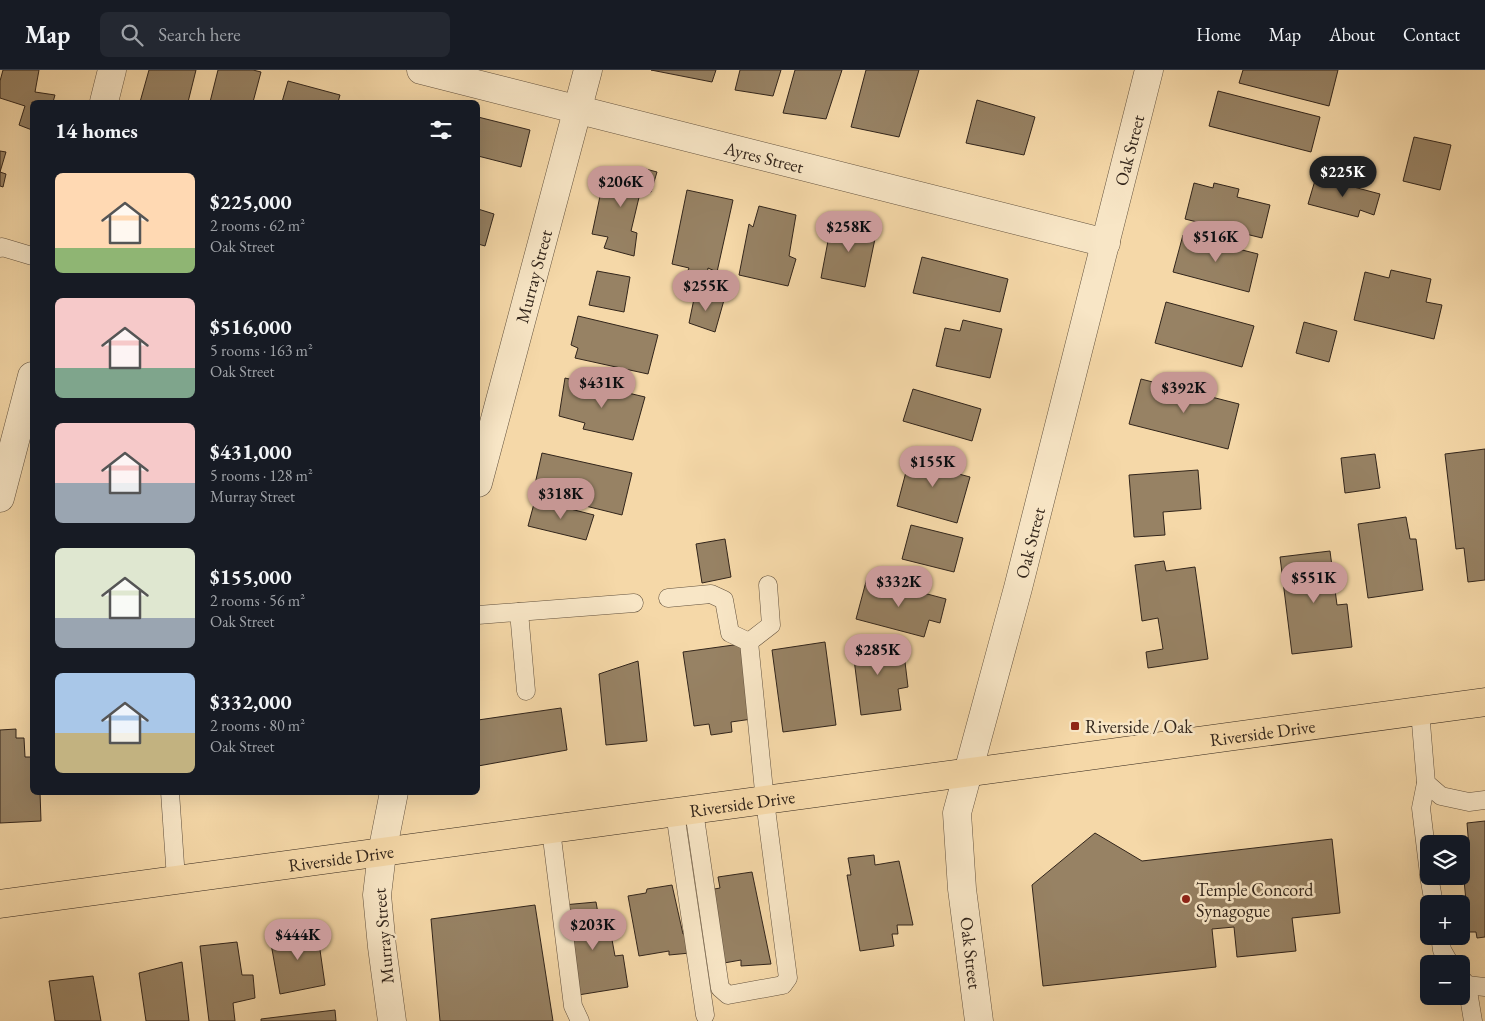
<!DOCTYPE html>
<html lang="en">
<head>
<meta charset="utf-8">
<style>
  :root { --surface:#171b24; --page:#242831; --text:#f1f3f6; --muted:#9ea1a6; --line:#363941; --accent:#c59692 }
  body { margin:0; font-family:"EB Garamond",serif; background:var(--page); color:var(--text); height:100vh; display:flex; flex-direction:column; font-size:19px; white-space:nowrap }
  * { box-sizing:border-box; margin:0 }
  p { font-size:16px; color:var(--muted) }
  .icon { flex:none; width:28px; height:28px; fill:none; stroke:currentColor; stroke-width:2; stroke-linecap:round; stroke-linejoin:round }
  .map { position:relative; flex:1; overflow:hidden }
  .side { position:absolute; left:30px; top:30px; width:450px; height:695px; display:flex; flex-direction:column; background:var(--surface); border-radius:8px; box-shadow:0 5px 20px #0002 }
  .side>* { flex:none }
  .buttons { position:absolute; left:1420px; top:765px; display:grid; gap:10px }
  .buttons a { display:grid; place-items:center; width:50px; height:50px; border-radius:8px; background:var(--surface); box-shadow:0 5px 20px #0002; font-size:25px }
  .price { position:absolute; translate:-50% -42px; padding:0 11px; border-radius:18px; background:var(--accent); color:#111; font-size:16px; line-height:32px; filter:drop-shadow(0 1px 2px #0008) }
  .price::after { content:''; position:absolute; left:50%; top:30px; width:15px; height:11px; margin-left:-8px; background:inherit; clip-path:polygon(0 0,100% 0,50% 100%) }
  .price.on { background:#222; color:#fff }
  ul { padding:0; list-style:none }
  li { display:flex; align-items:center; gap:15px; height:125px; padding:0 25px }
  li span { display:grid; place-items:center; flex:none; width:140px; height:100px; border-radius:8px; color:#555 }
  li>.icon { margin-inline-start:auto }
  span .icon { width:60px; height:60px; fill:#fffc; stroke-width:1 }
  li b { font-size:21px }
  h2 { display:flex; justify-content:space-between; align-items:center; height:60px; padding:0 25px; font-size:21px }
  header { display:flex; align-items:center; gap:30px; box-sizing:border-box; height:70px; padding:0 25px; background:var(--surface); border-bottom:1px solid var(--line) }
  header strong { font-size:24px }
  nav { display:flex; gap:28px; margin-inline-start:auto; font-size:18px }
  .search { width:350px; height:45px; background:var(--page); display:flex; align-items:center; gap:12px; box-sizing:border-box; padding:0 18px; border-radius:8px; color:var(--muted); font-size:19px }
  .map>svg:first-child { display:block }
  .building { fill:#978264; stroke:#32251b }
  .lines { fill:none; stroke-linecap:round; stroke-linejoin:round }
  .lane-casing { stroke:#63523e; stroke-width:19 }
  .street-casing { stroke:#63523e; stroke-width:29 }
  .primary-casing { stroke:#32251b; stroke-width:29 }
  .lane { stroke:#f8e6c6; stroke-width:18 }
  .street { stroke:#f8e6c6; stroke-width:28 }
  .primary { stroke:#f5d8a8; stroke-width:28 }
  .poi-dot { fill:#8f2418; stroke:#f8e6c6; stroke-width:2 }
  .labels { text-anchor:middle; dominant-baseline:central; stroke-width:5; stroke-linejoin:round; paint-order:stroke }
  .street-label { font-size:18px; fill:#32251b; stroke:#f8e6c6 }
  .poi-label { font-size:18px; fill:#32251b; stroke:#f8e6c6; text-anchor:start }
</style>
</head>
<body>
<header>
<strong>Map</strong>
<div class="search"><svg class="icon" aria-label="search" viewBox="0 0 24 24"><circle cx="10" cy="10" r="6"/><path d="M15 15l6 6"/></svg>Search here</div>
<nav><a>Home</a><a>Map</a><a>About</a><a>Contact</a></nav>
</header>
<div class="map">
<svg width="1485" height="951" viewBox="0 0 1485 951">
  <rect width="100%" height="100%" fill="#f5d8a8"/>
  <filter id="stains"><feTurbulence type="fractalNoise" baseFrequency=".004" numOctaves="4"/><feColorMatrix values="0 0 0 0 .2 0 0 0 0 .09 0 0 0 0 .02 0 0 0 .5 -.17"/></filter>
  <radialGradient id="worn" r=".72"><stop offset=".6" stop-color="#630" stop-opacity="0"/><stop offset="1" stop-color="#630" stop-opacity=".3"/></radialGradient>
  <g class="building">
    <path d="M3 0H39L35 22 55 25 53 32H32V60L19 55 25 36 0 28V11Z"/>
    <path d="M149 0H196L188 32H140Z"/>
    <path d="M218 0H253L261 2 253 32H210Z"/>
    <path d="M651 0H716L712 12Z"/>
    <path d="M740 0H781L773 26 735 20Z"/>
    <path d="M795 0H842L826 49 783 43Z"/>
    <path d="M866 0H919L899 67 851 57Z"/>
    <path d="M1243 0H1338L1329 36 1239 13Z"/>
    <path d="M288 11 340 25 338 32H282Z"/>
    <path d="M1218 21 1320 47 1311 82 1209 56Z"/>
    <path d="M977 30 1035 47 1024 85 966 73Z"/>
    <path d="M478 47 530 60 521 97 478 86Z"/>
    <path d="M1414 67 1451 75 1440 120 1403 111Z"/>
    <path d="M0 81 6 82 0 102 6 104 3 117 0 116Z"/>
    <path d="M606 98 640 106 642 98 657 102 651 122 641 119 631 161 637 163 634 186 604 178 608 167 592 164Z"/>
    <path d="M1316 107 1380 124 1374 145 1360 140 1358 147 1308 134Z"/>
    <path d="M1194 113 1213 118 1214 113 1239 119 1237 127 1270 135 1262 168 1185 149Z"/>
    <path d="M687 120 733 130 717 202 708 198 706 210 686 205 689 198 672 194Z"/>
    <path d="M759 136 796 145 789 186 796 189 788 216 739 205 749 154 753 157Z"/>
    <path d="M478 139 494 144 485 176 478 174Z"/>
    <path d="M832 150 877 159 865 217 821 208Z"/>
    <path d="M1183 165 1258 184 1249 222 1173 202Z"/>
    <path d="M922 187 1008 209 1000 242 913 223Z"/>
    <path d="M1391 200 1431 209 1426 232 1442 235 1434 269 1354 250 1365 202 1389 208Z"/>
    <path d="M597 201 630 207 624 242 589 235Z"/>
    <path d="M695 224 724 230 715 262 689 253Z"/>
    <path d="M1166 232 1254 256 1242 297 1155 273Z"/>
    <path d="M578 246 658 265 648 304 575 288 578 278 571 275Z"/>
    <path d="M963 250 1002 259 990 308 936 296 945 258 960 261Z"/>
    <path d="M1304 252 1337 261 1329 292 1296 283Z"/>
    <path d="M565 308 645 327 633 370 583 359 585 353 559 346Z"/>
    <path d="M1141 309 1239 334 1228 379 1129 354Z"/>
    <path d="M913 319 981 339 972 371 903 351Z"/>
    <path d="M1485 379V510L1468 512 1464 478 1456 479 1445 384Z"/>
    <path d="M542 383 632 403 622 445 533 423Z"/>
    <path d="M911 383 958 396 955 403 970 407 957 453 897 436Z"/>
    <path d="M1375 384 1380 418 1345 423 1341 388Z"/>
    <path d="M1198 400 1201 439 1163 442 1165 465 1134 467 1129 405Z"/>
    <path d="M535 430 594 445 586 470 528 456Z"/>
    <path d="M1406 447 1410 469H1416L1423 520 1368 528 1358 454Z"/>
    <path d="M911 455 963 468 954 502 902 489Z"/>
    <path d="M725 469 731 507 702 513 696 474Z"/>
    <path d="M1330 481 1337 535 1347 534 1352 577 1292 584 1280 487Z"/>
    <path d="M1164 491 1166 501 1195 497 1208 589 1148 598 1146 582 1163 579 1158 548 1142 551 1135 495Z"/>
    <path d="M867 508 946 529 940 553 929 550 924 567 856 549Z"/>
    <path d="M892 568 895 593 905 592 908 617 898 619 901 640 861 645 852 573Z"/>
    <path d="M825 572 836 655 783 662 772 580Z"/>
    <path d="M741 574 752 649 731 652 732 662 711 665 709 654 694 656 683 582Z"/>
    <path d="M638 591 647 671 606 675 599 604Z"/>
    <path d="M561 638 567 680 478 696V650Z"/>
    <path d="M16 659V668H24L25 687H31L32 722H40L41 751 0 753V660Z"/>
    <path d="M1485 751V867L1477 868 1476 862H1469L1461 779 1469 778 1467 753Z"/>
    <path d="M1095 763 1142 791 1332 769 1340 843 1292 848 1296 881 1237 887 1234 857 1212 859 1216 897 1043 916 1032 815Z"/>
    <path d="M874 785 875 795 899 791 913 855H897L898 864H892L894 876 860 881 847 805H851L848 788Z"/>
    <path d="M752 802 771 894 741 896V890L724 893 709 820 720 818 718 807Z"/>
    <path d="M672 815 683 864 687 862 690 883 669 885V881L639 886 628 826 646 823 647 819Z"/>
    <path d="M596 832 599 849 608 848 615 886 623 885 628 917 578 925 563 835Z"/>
    <path d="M535 835 553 951H440L431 849Z"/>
    <path d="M317 859 325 915 280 924 270 868Z"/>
    <path d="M237 872 242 905H253L255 928 233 933 235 951H209L200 876Z"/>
    <path d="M182 892 189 951H146L139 903Z"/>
    <path d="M93 906 101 951H55L49 911Z"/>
    <path d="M335 940 336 951H261V949Z"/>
  </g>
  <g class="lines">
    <g class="lane-casing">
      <g id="lane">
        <path d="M0 178 2 177 32 186"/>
        <path d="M668 528 711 524 724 530 730 563 749 572 765 731 788 908 783 915 728 925 720 918 694 741"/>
        <path d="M519 542 526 621"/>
        <path d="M478 545 634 533"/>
        <path d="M749 572 771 555 768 515"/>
        <path d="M1420 641 1426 713 1441 726 1469 732 1485 730"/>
        <path d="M1426 713 1421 738 1429 804"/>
        <path d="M170 722 176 809"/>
        <path d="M675 743 705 945"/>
        <path d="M551 760 573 936 580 951"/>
        <path d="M1429 806 1434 834"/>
        <path d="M1440 866 1442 880 1450 894"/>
        <path d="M1461 908 1467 915 1473 951"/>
        <path d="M1467 915 1485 917"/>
      </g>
    </g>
    <g class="street-casing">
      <g id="street">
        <path id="s1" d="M421 0 1106 173"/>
        <path d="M104 32 112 0"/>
        <path id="s2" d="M478 413 588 0"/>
        <path d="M0 428 32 306"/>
        <path d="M392 951 382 877 377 825 382 783 394 722"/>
        <path id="s3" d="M979 951 962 819 957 743 1018 518 1149 0"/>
      </g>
    </g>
    <g class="primary-casing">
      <g id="primary">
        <path id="s4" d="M0 834 1485 632"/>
      </g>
    </g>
    <use href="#lane" class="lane"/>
    <use href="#street" class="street"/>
    <use href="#primary" class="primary"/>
  </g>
  <g class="poi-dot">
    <rect x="1070" y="651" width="10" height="10" rx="2.5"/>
    <circle cx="1186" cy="829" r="5"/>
  </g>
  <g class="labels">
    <g class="street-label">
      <text stroke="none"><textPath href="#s3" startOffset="894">Oak Street</textPath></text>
      <text stroke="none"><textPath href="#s1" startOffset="354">Ayres Street</textPath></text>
      <text stroke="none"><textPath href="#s2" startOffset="214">Murray Street</textPath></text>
      <text stroke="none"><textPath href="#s3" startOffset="489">Oak Street</textPath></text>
      <text stroke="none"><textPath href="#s4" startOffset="1274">Riverside Drive</textPath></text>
      <text stroke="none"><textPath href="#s4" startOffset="749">Riverside Drive</textPath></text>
      <text stroke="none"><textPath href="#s4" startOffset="344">Riverside Drive</textPath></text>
      <text transform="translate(383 866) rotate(-95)">Murray Street</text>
      <text transform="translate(971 883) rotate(83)">Oak Street</text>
    </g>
    <g class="poi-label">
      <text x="1085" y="656">Riverside / Oak</text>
      <text x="1196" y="819">Temple Concord<tspan x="1196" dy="21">Synagogue</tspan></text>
    </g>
  </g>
  <rect width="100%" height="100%" filter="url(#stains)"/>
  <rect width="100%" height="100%" fill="url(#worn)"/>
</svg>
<div class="buttons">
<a><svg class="icon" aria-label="layers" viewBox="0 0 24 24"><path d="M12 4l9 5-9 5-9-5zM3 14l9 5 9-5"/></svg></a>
<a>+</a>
<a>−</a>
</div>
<b class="price on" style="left:1343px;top:128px">$225K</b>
<b class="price" style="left:621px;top:138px">$206K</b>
<b class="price" style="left:849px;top:183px">$258K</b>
<b class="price" style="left:1216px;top:193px">$516K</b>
<b class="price" style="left:706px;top:242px">$255K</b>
<b class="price" style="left:602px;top:339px">$431K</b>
<b class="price" style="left:1184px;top:344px">$392K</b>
<b class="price" style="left:933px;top:418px">$155K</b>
<b class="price" style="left:561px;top:450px">$318K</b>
<b class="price" style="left:1314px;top:534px">$551K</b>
<b class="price" style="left:899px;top:538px">$332K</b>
<b class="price" style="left:878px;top:606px">$285K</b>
<b class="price" style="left:593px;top:881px">$203K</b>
<b class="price" style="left:298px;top:891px">$444K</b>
<section class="side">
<h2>14 homes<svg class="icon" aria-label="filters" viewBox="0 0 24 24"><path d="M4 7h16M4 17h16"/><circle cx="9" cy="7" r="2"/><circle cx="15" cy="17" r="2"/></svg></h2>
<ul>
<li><span style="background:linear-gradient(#ffd9b3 75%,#8fb573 0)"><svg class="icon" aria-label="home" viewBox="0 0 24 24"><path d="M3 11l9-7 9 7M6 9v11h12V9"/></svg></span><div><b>$225,000</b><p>2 rooms · 62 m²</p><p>Oak Street</p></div></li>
<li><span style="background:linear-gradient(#f6c9c9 70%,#7fa58c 0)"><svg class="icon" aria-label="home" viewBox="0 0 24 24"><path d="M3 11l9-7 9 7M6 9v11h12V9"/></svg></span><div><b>$516,000</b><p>5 rooms · 163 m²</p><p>Oak Street</p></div></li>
<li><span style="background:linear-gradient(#f6c9c9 60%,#9aa5b1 0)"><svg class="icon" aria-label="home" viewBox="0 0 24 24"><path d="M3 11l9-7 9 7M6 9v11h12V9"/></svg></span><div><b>$431,000</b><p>5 rooms · 128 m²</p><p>Murray Street</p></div></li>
<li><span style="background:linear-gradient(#dfe7d0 70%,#9aa5b1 0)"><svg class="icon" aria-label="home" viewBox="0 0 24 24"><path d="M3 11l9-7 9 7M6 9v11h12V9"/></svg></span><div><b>$155,000</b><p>2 rooms · 56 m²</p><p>Oak Street</p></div></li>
<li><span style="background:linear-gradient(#a9c7e8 60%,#c2b280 0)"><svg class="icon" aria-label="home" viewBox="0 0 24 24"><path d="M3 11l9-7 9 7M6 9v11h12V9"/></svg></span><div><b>$332,000</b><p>2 rooms · 80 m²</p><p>Oak Street</p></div></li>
</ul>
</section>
</div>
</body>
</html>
